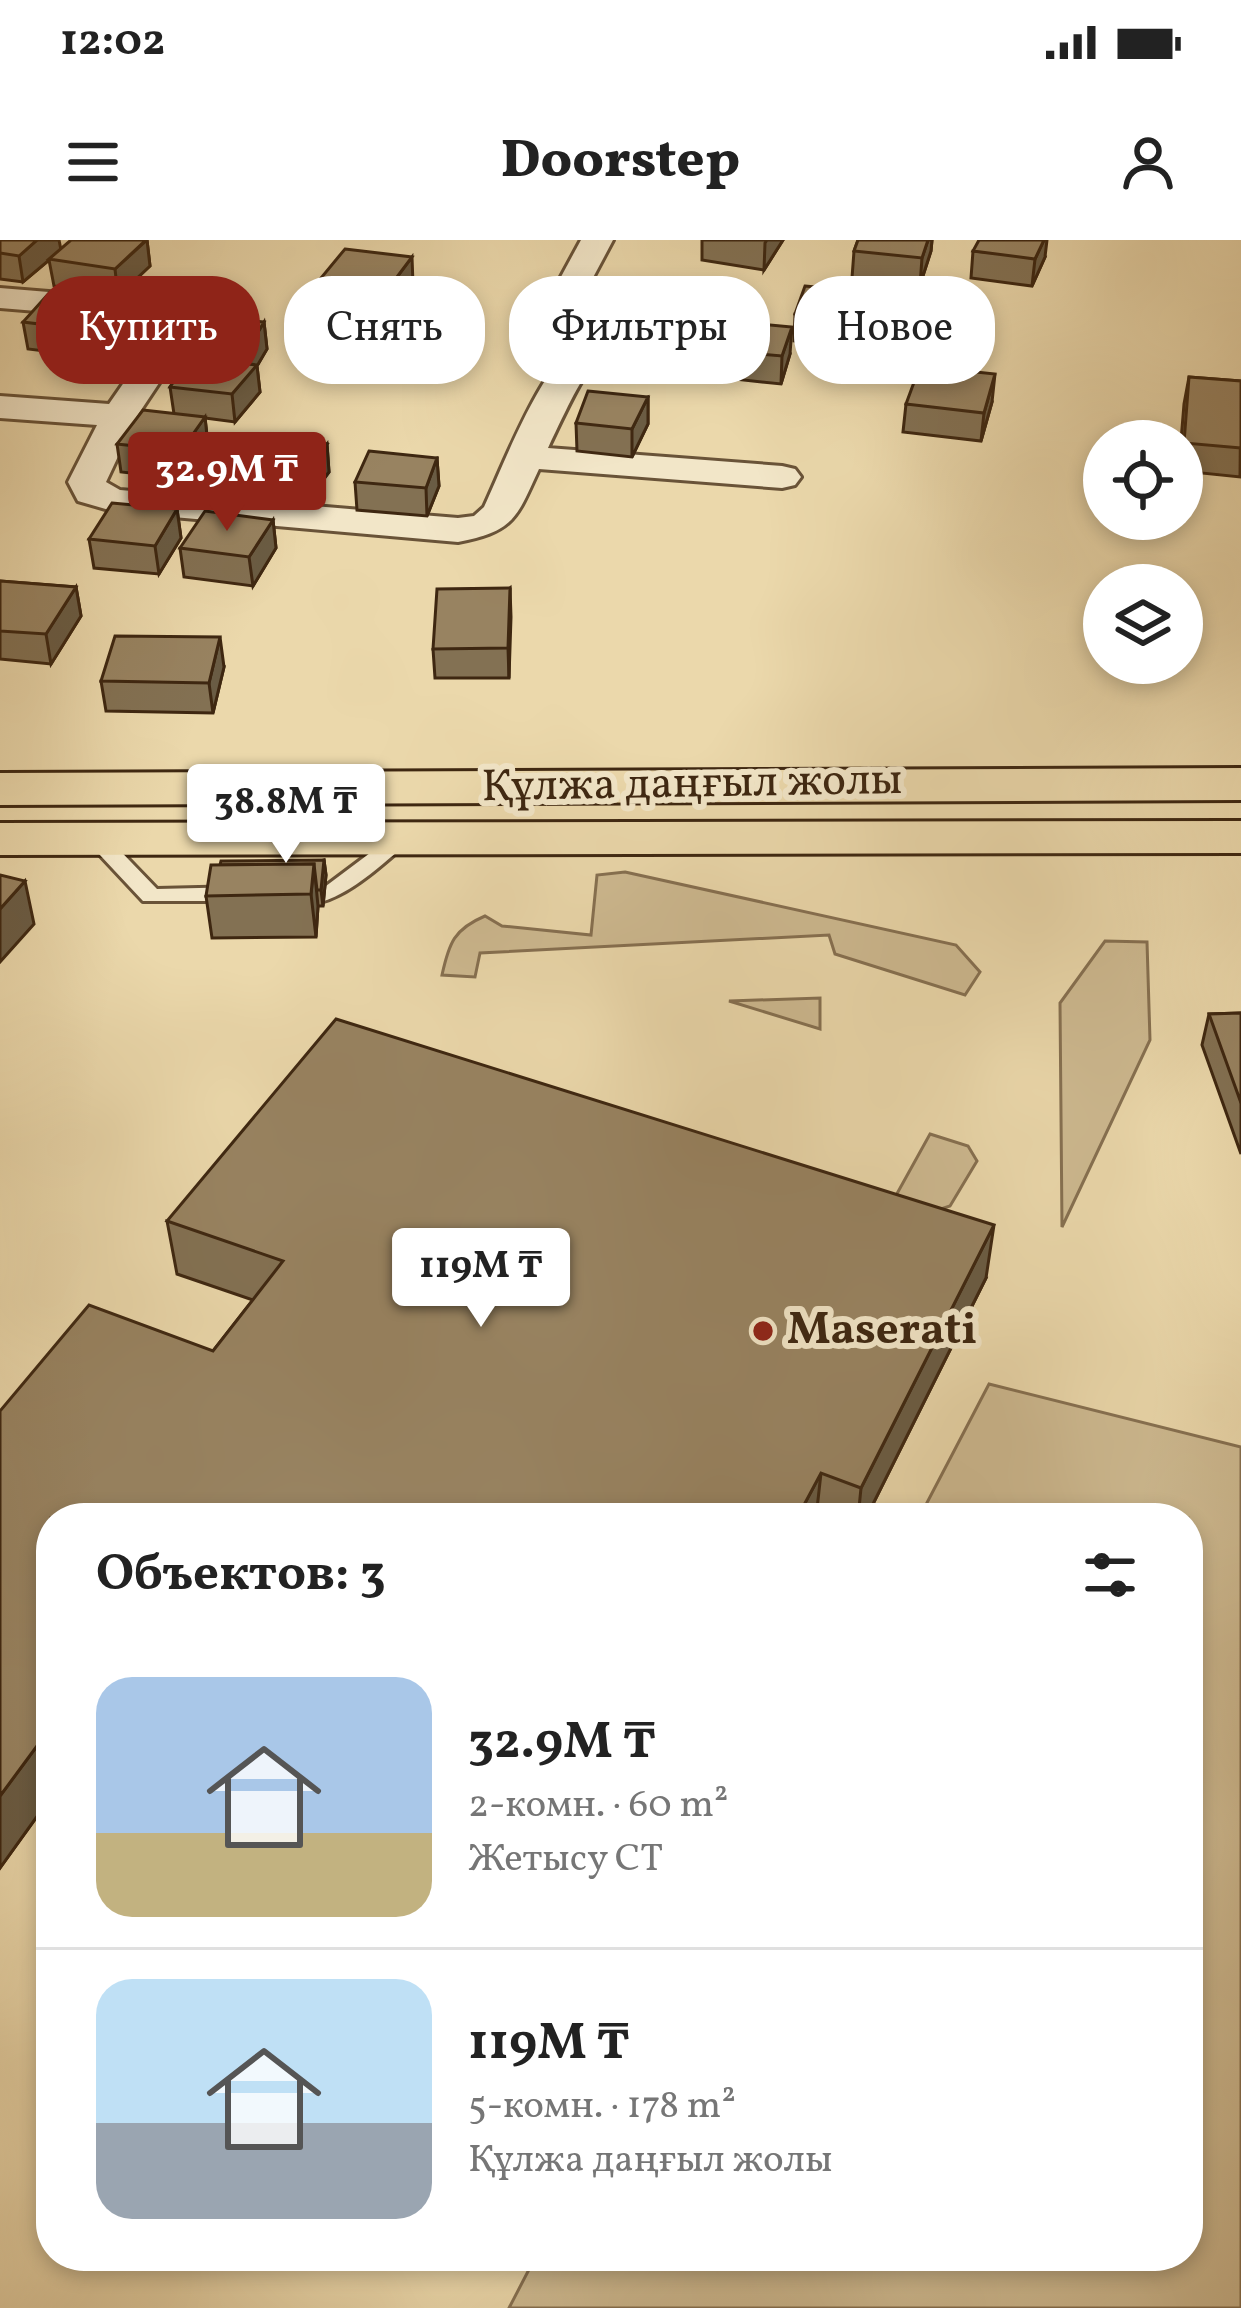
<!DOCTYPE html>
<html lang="ru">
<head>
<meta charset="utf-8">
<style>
  :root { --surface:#fff; --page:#f2f2f2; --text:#222; --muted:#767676; --line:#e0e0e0; --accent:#8f2418 }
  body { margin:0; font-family:Vollkorn,serif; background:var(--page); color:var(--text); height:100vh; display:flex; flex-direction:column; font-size:45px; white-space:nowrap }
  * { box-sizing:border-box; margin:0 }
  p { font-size:39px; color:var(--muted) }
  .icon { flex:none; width:66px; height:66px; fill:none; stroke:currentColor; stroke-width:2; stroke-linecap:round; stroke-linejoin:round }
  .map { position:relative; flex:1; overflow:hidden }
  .details { position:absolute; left:36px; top:1263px; width:1167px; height:768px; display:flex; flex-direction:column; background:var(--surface); border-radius:48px; box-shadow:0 6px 18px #0003 }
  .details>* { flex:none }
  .top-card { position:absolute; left:36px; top:36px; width:1170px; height:108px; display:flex; gap:24px }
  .controls { position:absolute; left:1083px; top:180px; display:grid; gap:24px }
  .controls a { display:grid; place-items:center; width:120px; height:120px; border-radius:50%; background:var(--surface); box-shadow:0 6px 18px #0003; font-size:60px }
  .price { position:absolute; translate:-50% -102px; padding:0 27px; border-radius:12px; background:#fff; color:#222; font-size:39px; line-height:78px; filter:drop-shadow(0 3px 6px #0008) }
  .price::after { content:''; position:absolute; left:50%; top:72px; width:36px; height:27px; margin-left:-18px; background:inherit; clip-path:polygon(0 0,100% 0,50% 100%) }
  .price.on { background:var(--accent); color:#fff }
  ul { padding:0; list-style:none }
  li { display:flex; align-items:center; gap:36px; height:300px; padding:0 60px }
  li+li { border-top:3px solid var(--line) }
  li span { display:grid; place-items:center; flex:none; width:336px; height:240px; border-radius:36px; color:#555 }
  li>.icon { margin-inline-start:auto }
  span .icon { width:144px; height:144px; fill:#fffc; stroke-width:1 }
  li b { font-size:51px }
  h2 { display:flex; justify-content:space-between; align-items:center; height:144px; padding:0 60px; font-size:51px }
  .chip { padding:0 42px; border-radius:48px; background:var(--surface); box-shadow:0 6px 18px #0003; font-size:42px; line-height:108px }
  .chip.on { background:var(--accent); color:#fff }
  .status { display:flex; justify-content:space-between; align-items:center; height:84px; padding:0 60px; background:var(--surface); direction:ltr }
  .status svg { height:33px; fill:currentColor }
  header { display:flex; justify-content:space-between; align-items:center; height:156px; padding:0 60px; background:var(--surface); font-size:54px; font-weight:800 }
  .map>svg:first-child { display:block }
  .green { fill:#ceba91; stroke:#867051; stroke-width:3 }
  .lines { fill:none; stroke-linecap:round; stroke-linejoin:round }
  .lane-casing { stroke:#695338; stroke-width:6 }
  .street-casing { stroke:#695338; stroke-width:6 }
  .primary-casing { stroke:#3e2711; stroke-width:6 }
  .lane { fill:#f2e6c8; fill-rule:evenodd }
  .street { fill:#f2e6c8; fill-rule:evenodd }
  .primary { fill:#ebd8ab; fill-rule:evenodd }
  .wall { fill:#837153; stroke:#3e2711; stroke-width:3 }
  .shaded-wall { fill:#6a5c44; stroke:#3e2711; stroke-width:3 }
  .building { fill:#988361; stroke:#3e2711; stroke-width:3 }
  .poi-dot { fill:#8f2418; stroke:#f2e6c8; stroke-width:4.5 }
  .labels { text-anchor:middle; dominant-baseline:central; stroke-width:12; stroke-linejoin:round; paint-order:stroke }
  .street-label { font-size:45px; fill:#3e2711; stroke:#f2e6c8 }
  .poi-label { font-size:45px; font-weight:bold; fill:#3e2711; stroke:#f2e6c8; text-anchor:start }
</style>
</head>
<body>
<div class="status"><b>12:02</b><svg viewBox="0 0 49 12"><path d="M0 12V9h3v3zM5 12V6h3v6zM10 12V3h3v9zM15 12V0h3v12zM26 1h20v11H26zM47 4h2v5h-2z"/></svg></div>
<header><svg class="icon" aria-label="menu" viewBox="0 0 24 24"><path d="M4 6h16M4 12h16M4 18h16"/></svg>Doorstep<svg class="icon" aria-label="person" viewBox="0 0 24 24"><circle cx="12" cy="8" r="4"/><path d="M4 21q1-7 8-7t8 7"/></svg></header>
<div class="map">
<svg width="1241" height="2068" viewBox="0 0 1241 2068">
  <rect width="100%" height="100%" fill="#ebd8ab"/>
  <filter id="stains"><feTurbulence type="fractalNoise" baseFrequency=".00167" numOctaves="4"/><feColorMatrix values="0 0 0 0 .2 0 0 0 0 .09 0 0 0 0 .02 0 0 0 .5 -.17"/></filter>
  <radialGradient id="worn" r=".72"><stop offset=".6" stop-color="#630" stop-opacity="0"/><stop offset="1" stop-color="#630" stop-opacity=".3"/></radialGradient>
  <g class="green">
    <path d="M625 632 956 705 980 732 965 755 835 714 829 695 480 713 475 737 442 735C449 703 454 689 485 676L502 686 591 695 597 635Z"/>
    <path d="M1105 701 1147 702 1150 800 1062 987 1060 763Z"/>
    <path d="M820 758V789L729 761Z"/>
    <path d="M930 894 968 906 977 921 950 966 938 970 894 959Z"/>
    <path d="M989 1144 1241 1207V2068H509L536 2016H1188V1278H919Z"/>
  </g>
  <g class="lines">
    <g class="lane-casing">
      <g id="lane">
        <path d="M402 589 413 596 410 601C380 625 320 688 280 654L292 647 326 646Z"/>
        <path d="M96 592 104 594 157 649 241 647 253 654 241 661H143L85 599Z"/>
      </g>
    </g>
    <g class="street-casing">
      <g id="street">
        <path d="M581 0H613L572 77H548L543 70Z"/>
        <path d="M0 48 146 60 182 69 195 89 137 176 106 242 120 250 458 278 474 276 484 267C506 220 547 107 597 88 637 73 677 80 718 84L730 87 735 94 730 101 718 104C599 93 599 101 548 208L782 226 795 229 801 237 795 245 782 248 539 229C516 279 514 291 458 302L116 272 78 261 68 242 97 185 0 178V156L109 164 161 89 146 80 0 68Z"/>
      </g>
    </g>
    <g class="primary-casing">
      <g id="primary">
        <path d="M1241 528V560L0 565V533Z"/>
        <path d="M1241 581V613L0 615V583Z"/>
      </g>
    </g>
    <use href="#lane" class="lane"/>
    <use href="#street" class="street"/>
    <use href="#primary" class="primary"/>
  </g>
  <g class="wall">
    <path d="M0 0 61 9 147 0 150 26 118 56 54 46 49 20 23 42 0 39Z"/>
    <path d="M702 0H783L764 30 702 20Z"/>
    <path d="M858 0H932L931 11 920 45 852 38 854 11Z"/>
    <path d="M973 11 1045 17 1032 46 971 38Z"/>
    <path d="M316 44H413L387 80 319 71Z"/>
    <path d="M115 59 119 86 93 117 28 109 23 82Z"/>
    <path d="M795 74 857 77 849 106 794 101Z"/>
    <path d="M264 82 267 109 257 126 260 152 235 182 205 178 208 205 184 239 121 232 117 204 174 174 170 147 188 122 186 110Z"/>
    <path d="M725 111 790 114 781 144 725 138Z"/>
    <path d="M1189 137 1241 141 1240 237 1182 231 1181 201 1184 164Z"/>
    <path d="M648 157V184L632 217 577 211 576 183Z"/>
    <path d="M992 162 981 201 903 192 906 164Z"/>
    <path d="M327 204 329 232 306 263 244 254 241 226Z"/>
    <path d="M437 218 439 246 427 276 357 270 355 242Z"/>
    <path d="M177 269 181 298 159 334 94 328 89 299Z"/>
    <path d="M273 280 276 308 253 346 184 337 180 308Z"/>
    <path d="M0 341 76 347 81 376 51 424 0 419Z"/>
    <path d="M510 348 509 438H435L433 409Z"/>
    <path d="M224 427 213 473 106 471 101 441Z"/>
    <path d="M324 620 326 635 323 666H318L316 697 212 698 206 656Z"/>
    <path d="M1241 773V914L1202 805 1209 774Z"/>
    <path d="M167 981 986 1038 866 1278H51V1557L0 1628V1171L213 1111 253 1060 177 1034Z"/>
  </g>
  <g class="shaded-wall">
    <path d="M37 0H59L61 10 23 42 19 16Z"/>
    <path d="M147 0 150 26 118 56 115 29Z"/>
    <path d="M767 0H783L764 30 765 3Z"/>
    <path d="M928 0H932L931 11 920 45 922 18Z"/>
    <path d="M1044 0H1047L1045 17 1032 46 1035 19Z"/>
    <path d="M412 17 413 44 387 80 385 53Z"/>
    <path d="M859 51 857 77 849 106 851 79Z"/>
    <path d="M115 59 119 86 93 117 89 90Z"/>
    <path d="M264 82 267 109 257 126 260 152 235 182 232 154 247 136 245 114Z"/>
    <path d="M792 87 790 114 781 144 782 116Z"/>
    <path d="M995 134 992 162 981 201 984 173Z"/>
    <path d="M648 157V184L632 217V189Z"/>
    <path d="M205 177 208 205 184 239 181 211Z"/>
    <path d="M327 204 329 232 306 263 303 235Z"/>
    <path d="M437 218 439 246 427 276 426 248Z"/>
    <path d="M177 269 181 298 159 334 155 306Z"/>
    <path d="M273 280 276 308 253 346 249 317Z"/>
    <path d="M76 347 81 376 51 424 46 394Z"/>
    <path d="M510 348 511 377 509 438 508 408Z"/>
    <path d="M220 397 224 427 213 473 209 443Z"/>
    <path d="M324 620 326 635 323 666 321 650Z"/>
    <path d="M314 624 318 666 316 697 311 654Z"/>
    <path d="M25 641 34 684 0 722V669Z"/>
    <path d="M994 985 986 1038 866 1278H858L861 1248Z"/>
    <path d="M821 1233 816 1278H797Z"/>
    <path d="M51 1487V1557L0 1628V1556Z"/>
  </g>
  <g class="building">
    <path d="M0 0H37L19 16 0 13Z"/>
    <path d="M71 0H146L115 29 49 19Z"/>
    <path d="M858 0H928L922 18 854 11Z"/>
    <path d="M979 0H1044L1035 19 973 11Z"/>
    <path d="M345 9 412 17 385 53 316 44Z"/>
    <path d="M805 46 859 51 851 79 795 74Z"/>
    <path d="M50 52 115 59 89 90 23 82Z"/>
    <path d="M207 77 264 82 245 114 186 110Z"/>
    <path d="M736 82 792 87 782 116 725 111Z"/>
    <path d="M191 117 257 125 232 154 170 147Z"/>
    <path d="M920 126 995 134 984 173 906 164Z"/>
    <path d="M1189 137 1241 141V208L1184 203Z"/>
    <path d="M588 151 648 157 632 189 576 183Z"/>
    <path d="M143 170 205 177 181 211 117 204Z"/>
    <path d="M265 195 327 204 303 235 241 226Z"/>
    <path d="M369 211 437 218 426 248 355 242Z"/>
    <path d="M112 263 177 269 155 306 89 299Z"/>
    <path d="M205 271 273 280 249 317 180 308Z"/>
    <path d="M0 341 76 347 46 394 0 391Z"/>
    <path d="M510 348 508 408 433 409 437 349Z"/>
    <path d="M115 396 220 397 209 443 101 441Z"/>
    <path d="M324 620 321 650H317L314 624 220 625 221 621Z"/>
    <path d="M314 624 311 654 206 656 211 625Z"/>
    <path d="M0 635 25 641 0 669Z"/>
    <path d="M1241 773V863L1209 774Z"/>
    <path d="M336 779 994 985 861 1248 821 1233 797 1278H51V1487L0 1556V1171L89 1065 213 1111 283 1021 167 981Z"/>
  </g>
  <circle class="poi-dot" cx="763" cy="1091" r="12"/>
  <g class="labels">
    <g class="street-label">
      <text transform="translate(692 545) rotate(-1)">Құлжа даңғыл жолы</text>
    </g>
    <g class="poi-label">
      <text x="787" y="1091">Maserati</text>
    </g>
  </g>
  <rect width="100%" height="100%" filter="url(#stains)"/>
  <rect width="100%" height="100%" fill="url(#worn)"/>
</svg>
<div class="controls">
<a><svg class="icon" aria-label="locate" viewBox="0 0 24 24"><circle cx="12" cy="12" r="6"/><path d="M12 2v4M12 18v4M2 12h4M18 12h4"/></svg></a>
<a><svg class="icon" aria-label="layers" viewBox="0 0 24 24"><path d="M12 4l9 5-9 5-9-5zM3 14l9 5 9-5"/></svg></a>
</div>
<b class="price on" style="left:227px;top:294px">32.9M ₸</b>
<b class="price" style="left:286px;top:626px">38.8M ₸</b>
<b class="price" style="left:481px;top:1090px">119M ₸</b>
<div class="top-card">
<a class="chip on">Купить</a>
<a class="chip">Снять</a>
<a class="chip">Фильтры</a>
<a class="chip">Новое</a>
</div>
<section class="details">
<h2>Объектов: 3<svg class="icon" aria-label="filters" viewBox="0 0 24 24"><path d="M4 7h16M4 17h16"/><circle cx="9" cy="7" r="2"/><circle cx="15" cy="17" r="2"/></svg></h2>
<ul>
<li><span style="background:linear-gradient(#a9c7e8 65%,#c2b280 0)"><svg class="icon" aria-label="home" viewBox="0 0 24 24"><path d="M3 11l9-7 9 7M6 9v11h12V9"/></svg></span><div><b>32.9M ₸</b><p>2-комн. · 60 m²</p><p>Жетысу СТ</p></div></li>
<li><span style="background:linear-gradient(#bfe0f5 60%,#9aa5b1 0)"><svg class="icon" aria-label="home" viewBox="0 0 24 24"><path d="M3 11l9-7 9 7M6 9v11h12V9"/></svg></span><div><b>119M ₸</b><p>5-комн. · 178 m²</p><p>Құлжа даңғыл жолы</p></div></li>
</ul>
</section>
</div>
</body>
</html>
